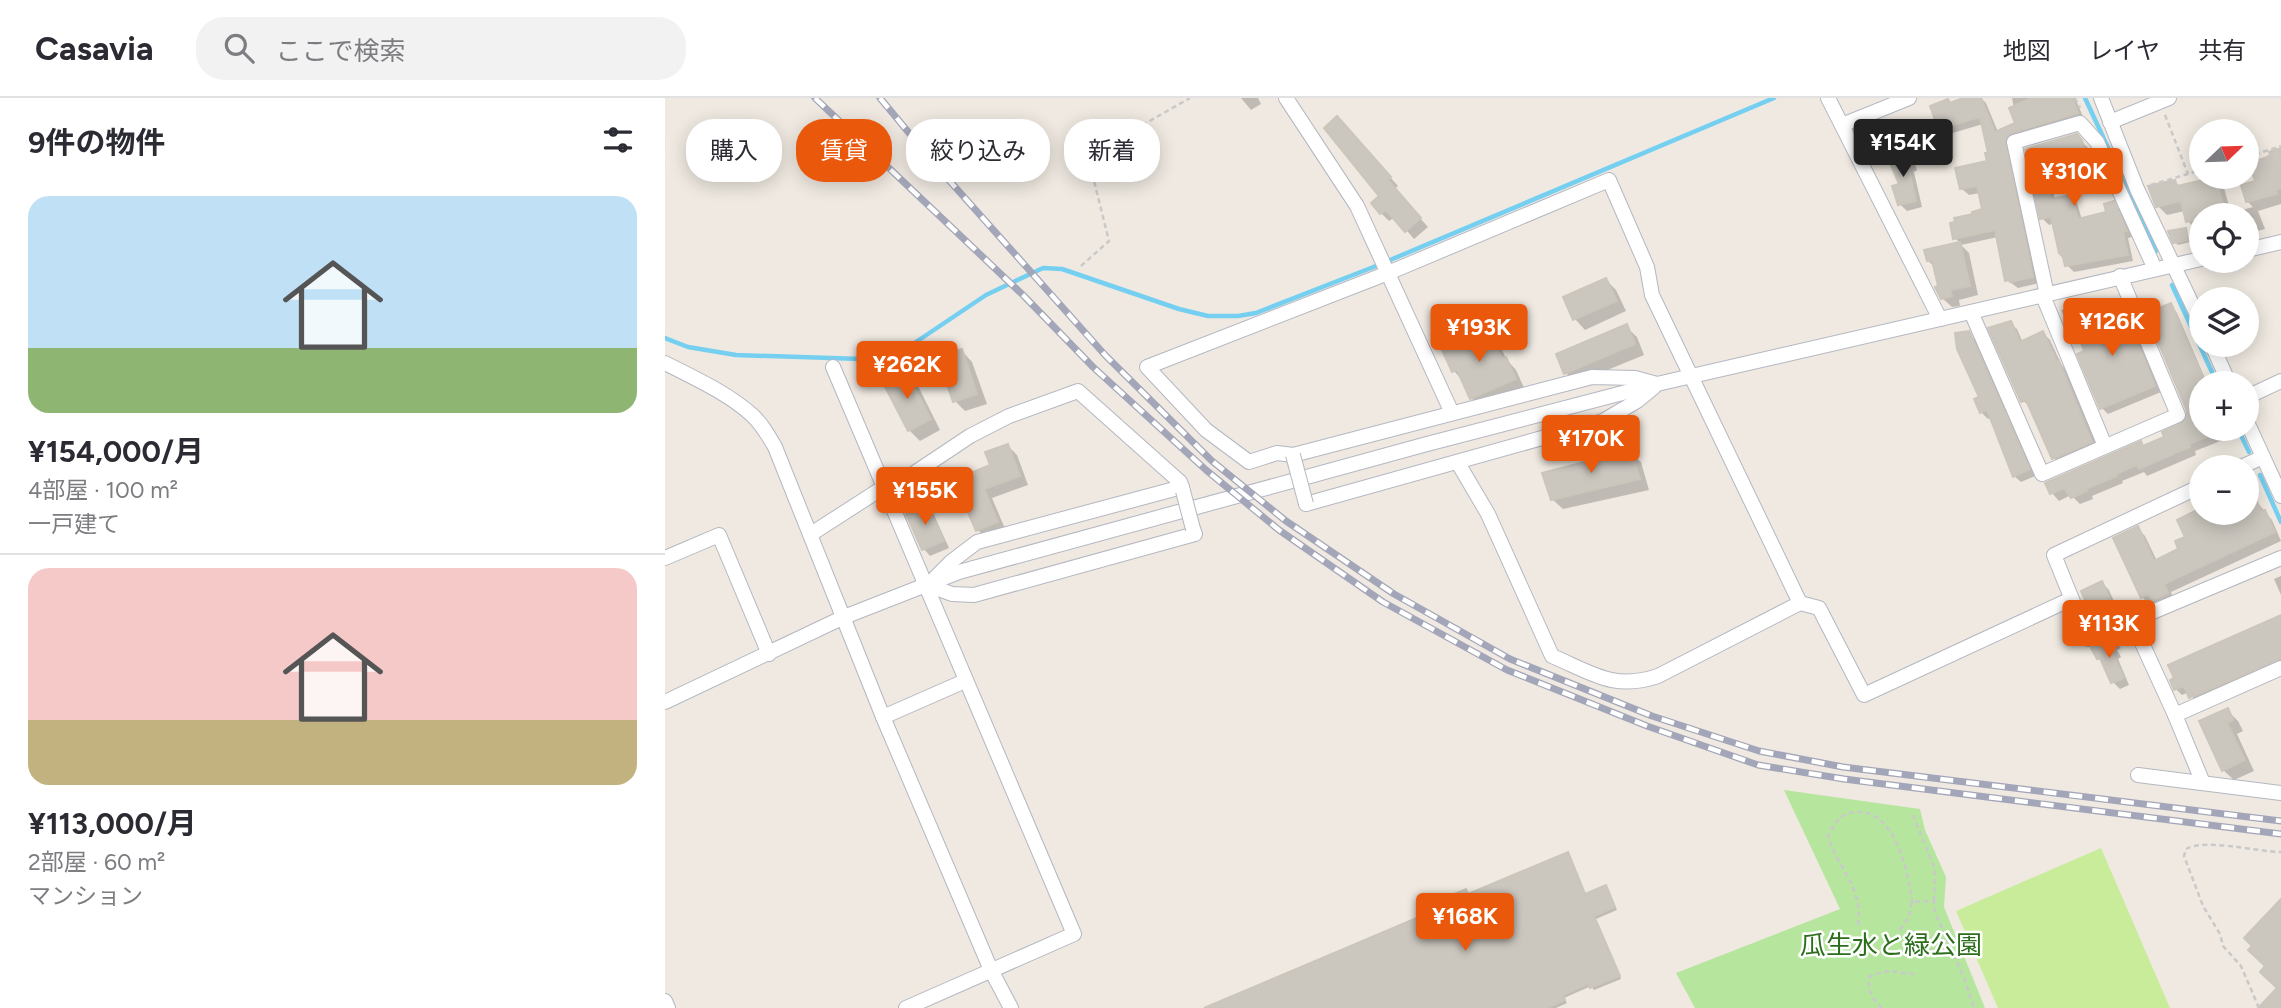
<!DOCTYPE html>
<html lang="ja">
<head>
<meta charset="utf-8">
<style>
  :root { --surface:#fff; --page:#f2f2f3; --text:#2b2b33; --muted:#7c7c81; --line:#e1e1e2; --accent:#ea580c }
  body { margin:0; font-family:Figtree,"Noto Sans JP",sans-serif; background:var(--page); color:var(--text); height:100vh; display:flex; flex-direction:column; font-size:26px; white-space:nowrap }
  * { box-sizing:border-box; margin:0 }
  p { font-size:23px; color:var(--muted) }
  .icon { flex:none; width:38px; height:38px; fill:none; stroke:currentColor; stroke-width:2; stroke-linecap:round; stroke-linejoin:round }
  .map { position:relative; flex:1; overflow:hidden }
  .panel { display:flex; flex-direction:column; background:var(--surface); width:665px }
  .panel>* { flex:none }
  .guide { position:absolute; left:21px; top:21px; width:665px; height:63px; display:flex; gap:14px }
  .needle { width:46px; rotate:67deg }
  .controls { position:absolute; left:1524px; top:21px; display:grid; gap:14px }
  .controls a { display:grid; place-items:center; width:70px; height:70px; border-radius:50%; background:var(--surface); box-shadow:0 4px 18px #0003; font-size:35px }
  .price { position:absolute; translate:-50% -60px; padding:0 16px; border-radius:7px; background:var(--accent); color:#fff; font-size:23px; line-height:46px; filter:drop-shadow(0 2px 4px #0008) }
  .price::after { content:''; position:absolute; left:50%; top:42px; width:21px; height:16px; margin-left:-10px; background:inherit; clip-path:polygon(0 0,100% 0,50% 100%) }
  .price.on { background:#222; color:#fff }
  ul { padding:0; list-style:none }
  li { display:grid; align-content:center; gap:14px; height:371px; padding:0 28px }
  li+li { border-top:2px solid var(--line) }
  li span { display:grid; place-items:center; height:217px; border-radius:21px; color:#555 }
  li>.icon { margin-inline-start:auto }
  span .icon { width:126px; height:126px; fill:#fffc; stroke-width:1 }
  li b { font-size:30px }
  h2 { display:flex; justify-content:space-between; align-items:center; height:84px; padding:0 28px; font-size:30px }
  .tag { padding:0 24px; border-radius:28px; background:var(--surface); box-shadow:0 4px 18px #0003; font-size:24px; line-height:63px }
  .tag.on { background:var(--accent); color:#fff }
  header { display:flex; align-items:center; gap:42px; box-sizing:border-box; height:98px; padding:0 35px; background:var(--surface); border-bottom:2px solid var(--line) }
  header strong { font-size:33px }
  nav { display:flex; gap:38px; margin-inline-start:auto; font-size:24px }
  .search { width:490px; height:63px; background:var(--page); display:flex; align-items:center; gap:18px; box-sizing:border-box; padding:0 24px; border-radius:28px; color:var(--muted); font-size:26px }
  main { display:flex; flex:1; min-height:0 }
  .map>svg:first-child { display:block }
  .green { fill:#b6e59e }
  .pitch { fill:#c9ec9a }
  .shadow { fill:#0003 }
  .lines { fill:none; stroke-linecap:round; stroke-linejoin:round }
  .stream { stroke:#75cff0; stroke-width:4.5 }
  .building { fill:#cbc7bf; stroke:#cbc5ba; stroke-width:2 }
  .minor-casing { stroke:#b4b7c1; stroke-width:16 }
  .path { stroke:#c9c9c9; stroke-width:2.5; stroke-dasharray:5 3.5; stroke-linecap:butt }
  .minor { stroke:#fff; stroke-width:14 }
  .rail-casing { stroke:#a3a6b8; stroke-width:7 }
  .rail { stroke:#fff; stroke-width:4.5; stroke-dasharray:13; stroke-linecap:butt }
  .minor-bridge-casing { stroke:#b4b7c1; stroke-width:16; stroke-linecap:butt }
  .minor-bridge { stroke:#fff; stroke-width:14 }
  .labels { text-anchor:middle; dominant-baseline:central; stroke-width:5; stroke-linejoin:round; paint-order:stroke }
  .park-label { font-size:26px; fill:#2c6e1b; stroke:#fff }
</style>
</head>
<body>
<header>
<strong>Casavia</strong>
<div class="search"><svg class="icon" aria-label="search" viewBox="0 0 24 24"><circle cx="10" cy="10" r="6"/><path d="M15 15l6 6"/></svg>ここで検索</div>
<nav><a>地図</a><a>レイヤ</a><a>共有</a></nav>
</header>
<main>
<section class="panel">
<h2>9件の物件<svg class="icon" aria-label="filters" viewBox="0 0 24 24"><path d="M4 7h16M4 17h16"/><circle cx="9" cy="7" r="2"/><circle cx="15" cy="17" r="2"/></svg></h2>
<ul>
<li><span style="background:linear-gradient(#bfe0f5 70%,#8fb573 0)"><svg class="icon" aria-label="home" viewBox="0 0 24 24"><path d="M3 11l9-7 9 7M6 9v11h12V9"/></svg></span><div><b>¥154,000/月</b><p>4部屋 · 100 m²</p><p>一戸建て</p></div></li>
<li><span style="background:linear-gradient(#f6c9c9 70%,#c2b280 0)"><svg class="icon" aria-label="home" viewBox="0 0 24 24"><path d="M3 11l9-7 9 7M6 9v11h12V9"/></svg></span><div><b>¥113,000/月</b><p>2部屋 · 60 m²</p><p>マンション</p></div></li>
</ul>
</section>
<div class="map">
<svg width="1616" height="910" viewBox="0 0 1616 910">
  <rect width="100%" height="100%" fill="#efe9e1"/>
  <path class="green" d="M1119 692 1255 711 1260 732 1281 779 1279 809 1320 910H1030L1011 875 1175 811Z"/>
  <path class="pitch" d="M1436 750 1505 910H1333L1291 813Z"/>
  <g class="shadow">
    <path d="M576 0H593L596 6 586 12Z"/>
    <path d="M1307 0H1316L1321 5 1333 34 1352 26 1347 0H1410L1419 21 1353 41 1374 185 1353 190 1342 182 1333 139 1296 147 1304 155 1313 197 1294 202 1295 208 1287 209 1277 200 1271 170 1263 163 1295 145 1290 140 1319 113 1315 95 1304 97 1297 91 1324 64 1325 56 1318 26 1261 43 1252 31 1272 23 1286 7Z"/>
    <path d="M680 29 733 88 729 91 763 129 749 141 730 119 724 123 716 115 717 99Z"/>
    <path d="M1411 38 1423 50 1426 61H1422L1423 68 1411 70 1412 75 1385 80 1390 102 1406 99 1412 105 1417 122 1443 115 1448 105 1455 112 1467 139 1463 140 1468 163 1409 174 1402 167 1389 125 1384 127 1377 120 1362 52Z"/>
    <path d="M1616 52V106L1593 113 1600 131 1582 136V117H1536V132L1532 133 1523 123 1520 113 1502 117 1493 108 1510 84 1516 89 1550 80 1559 90 1566 115 1588 109 1583 104 1601 62Z"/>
    <path d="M1241 55 1248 61 1252 72 1249 74 1257 109 1242 113 1235 106Z"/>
    <path d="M1520 131 1525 144 1513 147 1510 144Z"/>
    <path d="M941 182 951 192 961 213 920 232 910 221 900 200Z"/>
    <path d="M1505 207 1512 215 1542 285H1536V331H1565L1568 338 1530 353 1531 357 1482 378 1479 374 1457 383 1458 385 1427 398 1428 401 1415 406 1406 397 1394 403 1387 395 1382 386 1476 345 1480 349 1502 340 1523 323 1524 313 1499 237Z"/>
    <path d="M1405 211 1410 225 1457 211 1464 218 1496 294 1443 316 1437 310 1411 225 1404 227 1396 212Z"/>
    <path d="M1345 225 1352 231 1358 245 1378 235 1385 242 1396 266 1400 271 1433 350 1395 367 1389 360 1366 309 1358 303 1326 231Z"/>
    <path d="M961 229 972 239 979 257 911 285 901 275Z"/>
    <path d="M823 233 833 244 842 262 851 272 860 292 817 310 806 300 799 284 789 273 779 253Z"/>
    <path d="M1303 235 1310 242 1370 378 1356 384 1349 378 1327 319 1323 321 1316 314V299Z"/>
    <path d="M297 253 307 264 322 306 300 313 290 303Z"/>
    <path d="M241 276 252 286 275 332 255 343 244 332Z"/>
    <path d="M343 348 352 357 363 387 327 400 341 433 322 441 313 432 292 383 327 368Z"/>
    <path d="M965 354 976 364 984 392 898 411 887 401Z"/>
    <path d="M1582 392 1607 422 1616 443 1506 494 1509 503 1496 509 1491 504 1485 507 1477 499 1472 430 1480 438 1492 463 1516 452 1522 439 1514 423 1536 412V415H1582Z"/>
    <path d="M261 408 268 415 284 450 265 458 259 451 243 417Z"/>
    <path d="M1616 478V497L1609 481Z"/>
    <path d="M1437 485 1444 492 1456 520 1439 533 1432 526Z"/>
    <path d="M1616 518V569L1532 605 1524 594 1517 597 1511 591Z"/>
    <path d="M1449 543 1456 550 1452 552 1456 559 1453 561 1464 587 1455 591 1448 584 1440 566 1433 560Z"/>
    <path d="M1562 612 1573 623 1578 633 1572 636 1589 673 1569 682 1558 672Z"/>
    <path d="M902 756 921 797 940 789 943 792 952 812 931 821 956 881 929 892 926 888 899 900 902 905 891 910H544L794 804 800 793 804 798Z"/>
  </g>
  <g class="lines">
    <g class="stream">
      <path d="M1420 0 1491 153"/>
      <path d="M1507 187 1552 285"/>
      <path d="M0 240 23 249 71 257 196 261 245 248 321 197 378 170 397 171 514 211 543 218H573L591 215 711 168 1109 0"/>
      <path d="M1573 331 1584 354"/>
      <path d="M1595 377 1616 424"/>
    </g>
  </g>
  <g class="building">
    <path d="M1298 0H1316L1330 34 1350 25 1344 10 1366 0H1407L1413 15 1346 35 1340 42 1368 179 1345 184 1344 182 1340 183 1330 132 1288 141 1285 125 1290 124 1289 120 1308 116 1307 114 1317 111 1312 88 1295 91 1290 70 1322 63 1320 55H1323L1315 19 1252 37 1250 30 1270 22 1265 8 1283 1 1285 5Z"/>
    <path d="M672 18 726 79 723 82 756 120 740 134 721 112 715 116 706 105 714 98 659 30Z"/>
    <path d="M1412 36 1417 42 1420 54 1416 55 1418 61 1406 64 1407 68 1379 74 1386 101 1406 97 1413 121 1441 114 1439 106 1449 103 1462 133 1458 134 1463 157 1400 168 1398 159 1394 155 1386 119 1375 121 1360 51Z"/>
    <path d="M1616 50V91L1611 92 1612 96 1581 104 1576 87 1590 83 1584 65 1600 60 1605 57 1604 54Z"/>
    <path d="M1241 53 1246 65 1243 67 1251 103 1233 107 1227 88 1234 86 1223 60Z"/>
    <path d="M1551 79 1560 114 1536 117V120L1521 124 1516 103 1491 109 1483 88 1510 82 1512 88Z"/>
    <path d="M1521 130 1523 142 1508 145 1503 133Z"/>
    <path d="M1295 144 1305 188 1285 192 1287 198 1276 201 1270 189 1273 188 1267 162 1262 163 1259 152Z"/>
    <path d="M941 180 952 203 908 222 898 199Z"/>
    <path d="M1506 205 1538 279 1536 331H1560L1524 346 1525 349 1474 371 1472 367 1451 376 1452 378 1421 391 1422 393 1406 400 1399 390 1385 396 1380 385 1476 343 1478 348 1499 339 1497 334 1521 322 1522 313 1491 239 1497 236 1489 212Z"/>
    <path d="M1458 209 1490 288 1435 311 1412 256 1419 253 1409 224Z"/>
    <path d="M1346 223 1355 244 1378 233 1392 264 1394 263 1427 344 1387 361 1361 302 1356 304 1323 230Z"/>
    <path d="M962 226 970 246 899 276 891 256Z"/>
    <path d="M823 231 837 261 841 259 851 281 805 301 792 272 787 274 777 252Z"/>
    <path d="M1304 233 1365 371 1348 379 1322 312 1315 315 1309 301 1314 299 1292 251 1290 235Z"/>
    <path d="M297 251 312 296 288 304 273 259Z"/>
    <path d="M241 274 266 321 243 333 218 285Z"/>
    <path d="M343 346 355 378 319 391 333 424 311 433 289 382 325 367 320 354Z"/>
    <path d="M966 352 975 381 886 402 877 375Z"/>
    <path d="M1582 382 1596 413 1600 412 1610 434 1499 486 1503 495 1487 502 1483 496 1476 500 1448 440 1473 428 1489 463 1513 451 1510 443 1520 439 1512 422 1536 410V415H1582Z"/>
    <path d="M262 406 279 443 257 452 241 416Z"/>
    <path d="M1437 483 1450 513 1440 517 1443 522 1431 527 1416 493Z"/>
    <path d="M1616 517V561L1524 600 1519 588 1509 592 1505 582 1509 580 1503 567Z"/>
    <path d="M1449 540 1450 543 1447 545 1450 552 1447 554 1459 580 1446 585 1435 560 1432 561 1426 550Z"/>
    <path d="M1563 610 1568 622 1562 625 1580 662 1557 673 1534 623Z"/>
    <path d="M903 754 920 796 941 787 950 809 929 818 955 878 925 890 923 886 898 897 900 902 882 910H539L792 803 789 796 801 791 803 796Z"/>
    <path d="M1616 801V910H1593L1612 890 1595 874 1600 868 1583 852 1587 848 1579 840Z"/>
  </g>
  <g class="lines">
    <g class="minor-casing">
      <g id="minor">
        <path d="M621 0 692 108 787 315"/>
        <path d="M1163 0 1275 221"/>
        <path d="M1436 0 1472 91 1536 225"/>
        <path d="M1445 24 1504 0"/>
        <path d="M1177 27 1244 0"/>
        <path d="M1582 152 1616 144"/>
        <path d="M1382 197 1349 44 1415 25 1432 44 1490 171"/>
        <path d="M1378 198 1440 348"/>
        <path d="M1306 214 1377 376 1513 317 1455 178"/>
        <path d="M1547 247 1564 285"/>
        <path d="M0 265C29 280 63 295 87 317 97 326 103 337 110 349L218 619 326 872 346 910"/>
        <path d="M168 269 409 836 241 910"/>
        <path d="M992 286 970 280 927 279 628 357 612 355 584 364 541 332 482 269 723 175 944 82 982 169 987 197 1135 505 1154 510 1199 597 1406 501"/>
        <path d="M1582 299 1616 283"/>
        <path d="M1582 324 1616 398"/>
        <path d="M793 365 823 416 887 558C927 575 949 593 993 578L1135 505"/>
        <path d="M1576 369 1598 359"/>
        <path d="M1536 388 1389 457 1423 541 1616 460"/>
        <path d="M221 394 305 338 344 318 413 293 515 384 518 393"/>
        <path d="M641 406 938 323 972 303 989 289"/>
        <path d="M146 436 219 389"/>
        <path d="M0 460 54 437 104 556"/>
        <path d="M270 480 287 463 312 444 517 389"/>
        <path d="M260 486 287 496 309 497 530 436 528 431"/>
        <path d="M1466 521 1510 617 1616 570"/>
        <path d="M0 604 179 519 294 474 762 346 992 286 1536 161"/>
        <path d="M1510 617 1538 685"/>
        <path d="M218 619 300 583"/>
        <path d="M1473 677 1616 695"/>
        <path d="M0 903 3 910"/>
      </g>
    </g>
    <g class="path">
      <path d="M1410 0 1415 10"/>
      <path d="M1500 17 1523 76"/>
      <path d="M1582 59 1616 48"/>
      <path d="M1486 87 1536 72"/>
      <path d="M416 168 444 143 427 75 451 42 525 0"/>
      <path d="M1248 717 1270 771 1269 803"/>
      <path d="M1193 827C1199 790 1172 770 1163 738 1171 722 1177 713 1196 714 1231 716 1244 776 1247 804"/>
      <path d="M1235 832 1244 818 1247 804 1269 803 1270 815 1300 882 1309 910"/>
      <path d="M1217 910C1207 902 1203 892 1204 879 1227 869 1227 875 1250 876"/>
      <path d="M1594 910 1576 868 1558 848 1555 836 1538 808 1519 758 1521 751C1541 740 1593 754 1616 754"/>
    </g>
    <use href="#minor" class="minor"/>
    <g class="rail-casing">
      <g id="rail">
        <path d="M150 0 359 198 428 269 541 372 614 432 718 504 842 572 982 628 1093 667 1179 681 1616 736"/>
        <path d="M215 0 274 71 440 257 547 363 621 423 729 496 845 561 987 618 1094 653 1178 669 1616 723"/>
      </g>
    </g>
    <use href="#rail" class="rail"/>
    <g class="minor-bridge-casing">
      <g id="minor-bridge">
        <path d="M628 357 641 406"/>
        <path d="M518 393 528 431"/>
      </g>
    </g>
    <use href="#minor-bridge" class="minor-bridge"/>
  </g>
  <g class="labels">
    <g class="park-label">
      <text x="1226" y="847">瓜生水と緑公園</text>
    </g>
  </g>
</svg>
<div class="controls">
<a><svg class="needle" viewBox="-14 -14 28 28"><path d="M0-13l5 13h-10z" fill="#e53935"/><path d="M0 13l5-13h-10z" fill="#7c7c81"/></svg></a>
<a><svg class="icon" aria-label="locate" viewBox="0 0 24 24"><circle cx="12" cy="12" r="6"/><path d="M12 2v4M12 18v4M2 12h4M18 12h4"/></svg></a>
<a><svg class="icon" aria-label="layers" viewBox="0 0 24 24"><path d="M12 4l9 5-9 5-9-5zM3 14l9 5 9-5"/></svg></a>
<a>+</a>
<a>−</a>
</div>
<b class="price on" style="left:1238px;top:81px">¥154K</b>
<b class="price" style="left:1409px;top:110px">¥310K</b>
<b class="price" style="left:1447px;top:260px">¥126K</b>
<b class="price" style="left:814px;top:266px">¥193K</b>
<b class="price" style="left:242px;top:303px">¥262K</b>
<b class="price" style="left:926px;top:377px">¥170K</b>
<b class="price" style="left:260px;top:429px">¥155K</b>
<b class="price" style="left:1444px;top:562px">¥113K</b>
<b class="price" style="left:800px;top:855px">¥168K</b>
<div class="guide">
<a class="tag">購入</a>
<a class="tag on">賃貸</a>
<a class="tag">絞り込み</a>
<a class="tag">新着</a>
</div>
</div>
</main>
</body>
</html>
